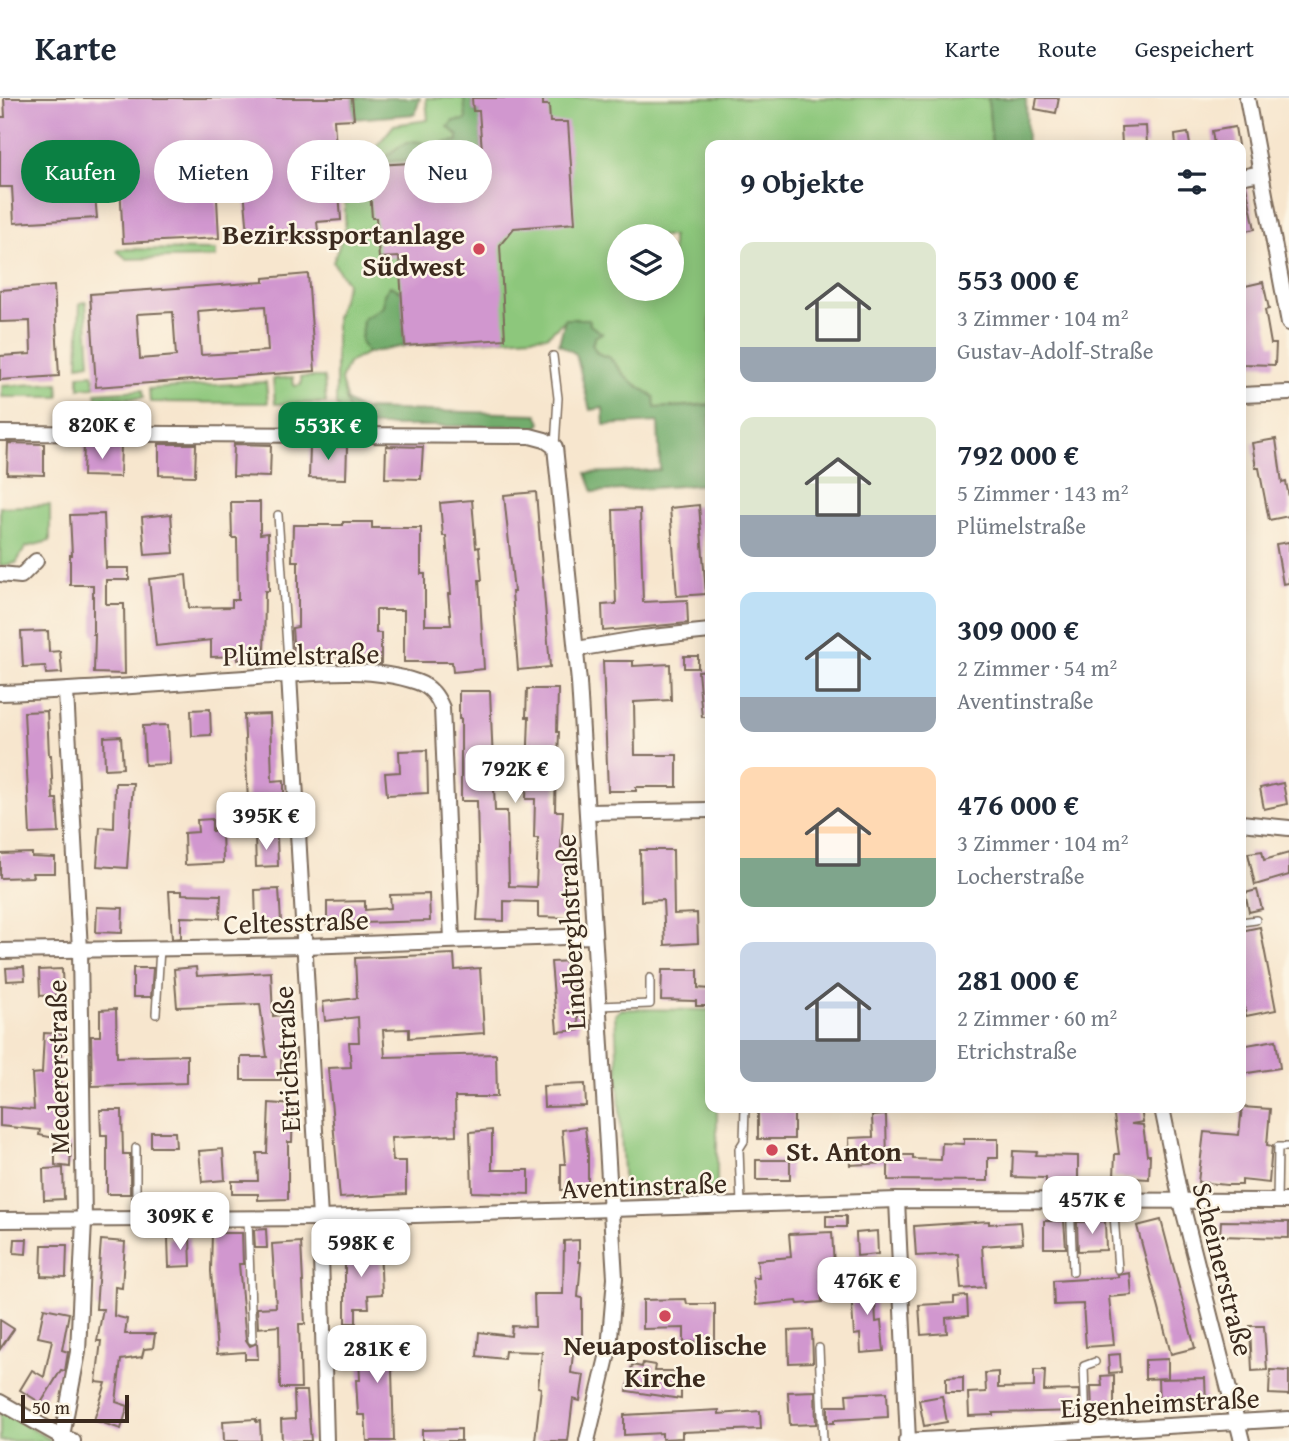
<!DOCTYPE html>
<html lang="de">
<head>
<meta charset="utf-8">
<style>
  :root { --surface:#fff; --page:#f2f2f3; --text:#1f2937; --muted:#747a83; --line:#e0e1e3; --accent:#0b8043 }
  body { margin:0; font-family:"Gentium Book Plus",serif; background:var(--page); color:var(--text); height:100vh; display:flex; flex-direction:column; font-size:26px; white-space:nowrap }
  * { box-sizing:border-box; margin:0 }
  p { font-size:23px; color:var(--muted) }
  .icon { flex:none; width:38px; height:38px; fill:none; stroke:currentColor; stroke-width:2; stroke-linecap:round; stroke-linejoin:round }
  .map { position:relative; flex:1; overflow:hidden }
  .details { position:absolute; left:705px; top:42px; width:541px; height:973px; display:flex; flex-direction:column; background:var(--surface); border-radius:14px; box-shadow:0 4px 18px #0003 }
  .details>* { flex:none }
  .banner { position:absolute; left:21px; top:42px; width:579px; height:63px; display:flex; gap:14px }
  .controls { position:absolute; left:607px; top:126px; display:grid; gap:14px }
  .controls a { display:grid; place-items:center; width:77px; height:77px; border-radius:50%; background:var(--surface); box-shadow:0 4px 18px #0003; font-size:35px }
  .scale { position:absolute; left:21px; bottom:18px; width:108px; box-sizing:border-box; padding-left:7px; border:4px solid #3b2a1e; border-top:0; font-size:19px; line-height:24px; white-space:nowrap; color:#3b2a1e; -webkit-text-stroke:5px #fcf5e5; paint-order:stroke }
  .price { position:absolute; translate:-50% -60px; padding:0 16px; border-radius:14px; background:#fff; color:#222; font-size:23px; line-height:46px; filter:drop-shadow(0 2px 4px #0008) }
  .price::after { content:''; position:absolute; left:50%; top:42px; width:21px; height:16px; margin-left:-10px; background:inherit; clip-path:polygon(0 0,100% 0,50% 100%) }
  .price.active { background:var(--accent); color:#fff }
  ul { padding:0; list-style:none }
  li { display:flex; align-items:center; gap:21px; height:175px; padding:0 35px }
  li span { display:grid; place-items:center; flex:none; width:196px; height:140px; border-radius:14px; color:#555 }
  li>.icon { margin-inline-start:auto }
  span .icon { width:84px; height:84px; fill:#fffc; stroke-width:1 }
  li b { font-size:30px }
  h2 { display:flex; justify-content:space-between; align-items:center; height:84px; padding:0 35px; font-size:30px }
  .chip { padding:0 24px; border-radius:32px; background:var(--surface); box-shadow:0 4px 18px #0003; font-size:24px; line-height:63px }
  .chip.active { background:var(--accent); color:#fff }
  header { display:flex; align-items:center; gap:42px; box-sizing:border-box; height:98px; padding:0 35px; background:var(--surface); border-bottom:2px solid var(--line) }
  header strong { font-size:33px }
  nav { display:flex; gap:38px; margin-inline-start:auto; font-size:24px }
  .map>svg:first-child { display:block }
  .green { fill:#8dc77c; stroke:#64784d; stroke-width:2; fill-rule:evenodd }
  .forest { fill:#72ac6c; stroke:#566b45; stroke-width:2 }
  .building { fill:#d197cf; fill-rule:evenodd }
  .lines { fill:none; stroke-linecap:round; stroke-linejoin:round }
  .lane-casing { stroke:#7d6c5c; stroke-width:10 }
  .street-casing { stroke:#7d6c5c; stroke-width:18 }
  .lane { stroke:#fff; stroke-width:7 }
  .street { stroke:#fff; stroke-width:14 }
  .poi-dot { fill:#d1495b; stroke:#fcf5e5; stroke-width:2.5 }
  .labels { text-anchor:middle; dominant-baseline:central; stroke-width:5; stroke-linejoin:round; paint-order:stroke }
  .poi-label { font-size:28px; font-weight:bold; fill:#3b2a1e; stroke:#fcf5e5; text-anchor:end }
  .street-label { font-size:28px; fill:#3b2a1e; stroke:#fcf5e5 }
</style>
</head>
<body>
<header>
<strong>Karte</strong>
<nav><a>Karte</a><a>Route</a><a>Gespeichert</a></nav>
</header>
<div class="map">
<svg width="1289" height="1343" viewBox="0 0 1289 1343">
  <rect width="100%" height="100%" fill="#fcf5e5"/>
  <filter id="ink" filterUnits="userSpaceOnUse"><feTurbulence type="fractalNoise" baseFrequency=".0143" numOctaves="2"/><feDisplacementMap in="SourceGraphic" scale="14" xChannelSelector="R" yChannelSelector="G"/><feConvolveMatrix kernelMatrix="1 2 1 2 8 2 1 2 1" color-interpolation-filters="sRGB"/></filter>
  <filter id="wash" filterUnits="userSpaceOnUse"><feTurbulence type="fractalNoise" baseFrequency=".00686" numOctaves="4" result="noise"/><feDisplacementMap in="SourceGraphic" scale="28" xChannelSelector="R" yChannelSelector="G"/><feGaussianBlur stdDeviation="1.57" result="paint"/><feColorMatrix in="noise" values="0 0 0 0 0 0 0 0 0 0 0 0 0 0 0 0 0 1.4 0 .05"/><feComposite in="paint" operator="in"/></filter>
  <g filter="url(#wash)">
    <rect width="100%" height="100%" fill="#f7e6ce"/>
    <g class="green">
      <path d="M426 0H988L992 47H710V306L655 310 654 299 628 281 609 259 597 255 592 246 595 239 566 221 547 238 405 248 367 255 348 265 341 282 351 320 343 317 336 307V220L347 185 333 164 345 132V87L394 27 428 22ZM620 138H672V191H620Z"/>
      <path d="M119 151 216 152V159L127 161 117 153Z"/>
      <path d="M86 204 90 265 78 267 80 205Z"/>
      <path d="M93 276 95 289 79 290V277Z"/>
      <path d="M293 279 294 288 301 287V279H324L326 305 275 306 273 281Z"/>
      <path d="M266 284 268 305 150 304 149 291Z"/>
      <path d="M58 285 59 299H2V288Z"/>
      <path d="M142 292 143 300H97L96 295Z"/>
      <path d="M50 407V443L26 449 16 465 0 468V409Z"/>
      <path d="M621 911 710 912V1010H717V1098L631 1100 624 1095 615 917Z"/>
      <path d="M0 1313 4 1315 53 1343H0Z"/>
    </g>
    <g class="forest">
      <path d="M352 0H420L415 16 354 21Z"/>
      <path d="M464 0H472L474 13 495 12 481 30 482 52 471 62 459 65 447 61 434 60 380 64C390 55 404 41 420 44 424 45 430 50 435 52L440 50 442 45 458 43V38L448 29 453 23 466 22Z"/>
      <path d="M988 0H1026L1027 47H992Z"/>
      <path d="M390 188 402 194 405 248 367 255 361 243 363 221 383 209 384 196Z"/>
      <path d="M565 221H589L590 227 602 235 595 239 592 246 597 255 609 259 628 281 654 299 655 310 710 307V386L593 394 586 375 660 372 658 324 604 327 603 310 590 312 576 256 559 246Z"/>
      <path d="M345 302 359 311 537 316 541 325 536 331 515 328H354Z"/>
    </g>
    <g id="blocks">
      <g class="building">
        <path d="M4 0H352L354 21 334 22 341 122 317 124 318 133 310 141 276 145 273 134 248 136 243 80 216 82 219 140 123 145 120 84 94 85 97 120 14 125 12 89H0V19H5Z"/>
        <path d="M472 0H543V7H549L550 24H568L575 125 514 130 500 147 505 241 405 248 399 159 379 160 376 120H372L369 78 377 67 444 63 449 67 483 66 479 13H473Z"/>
        <path d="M1037 0H1059L1056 15 1035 11Z"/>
        <path d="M1146 28 1147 47H1122L1121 29Z"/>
        <path d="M1235 29 1238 47H1214L1212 33Z"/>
        <path d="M1188 35 1190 47H1176L1175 37Z"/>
        <path d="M1246 88 1255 131 1241 134V89Z"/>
        <path d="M308 176 315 273 96 289 90 196 264 184V180ZM265 208 268 253 201 257 198 213ZM173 214 176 258 140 261 137 216Z"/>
        <path d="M1263 184 1269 211 1265 212 1271 246H1276L1275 267 1241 266V189Z"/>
        <path d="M54 188 59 278 0 282V258L31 256 30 223 0 224V192Z"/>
        <path d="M1276 341 1282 385 1286 384 1289 399V418L1269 422 1259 370H1256L1252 345Z"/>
        <path d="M8 345 44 346V377L7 376Z"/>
        <path d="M84 346 121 347 120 379 83 378Z"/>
        <path d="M159 346H196L195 378 159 377Z"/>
        <path d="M234 346 271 347 270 379 233 378Z"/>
        <path d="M310 348 347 349 346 381 309 380Z"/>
        <path d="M386 348 423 349 421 381 385 380Z"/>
        <path d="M536 394 550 569 518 572 512 494H514L504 397Z"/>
        <path d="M472 402 476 450 479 449 482 482H479L484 571 453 574 452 564H404V512H376V535H381V566L338 564V558L318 560V556L294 557 292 530 298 529V463H292L293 427H343V424H372V430H421V476H425V527H451L448 496H451L446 438H443L440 405Z"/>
        <path d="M231 404H260V436L268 435 269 493H265L264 562H238V558L211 559V542L156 548 149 481 186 477 189 510 232 509V502H238L237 440H232Z"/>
        <path d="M699 407 706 496 677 498 670 410Z"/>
        <path d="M640 411 643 504 687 502 688 525 603 533 602 507 616 506 613 412Z"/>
        <path d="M104 416 106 470H129V482H106V506H124L125 576 94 575 95 536H93V487H70V457H72L70 417Z"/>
        <path d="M171 416 174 455 145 457 142 419Z"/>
        <path d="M1289 444V485L1283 486 1276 446Z"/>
        <path d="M48 533 49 554 60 553 62 575 46 576 45 568 23 569 21 534Z"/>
        <rect x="684" y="558" width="14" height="12"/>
        <path d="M603 563H633V568L670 566 671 602 634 604 635 657H677V689H636V693H608Z"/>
        <path d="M710 572V619H702L698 573Z"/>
        <path d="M527 591H558L557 634H559L558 660H556L555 713H563L561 753H565L564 794H569V820L538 819V804L504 803V823L477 822 479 791 477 703H461V621H459V593H490L495 713H507L509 788 536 789 538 740H534L535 701H526L529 619H526Z"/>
        <path d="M210 611 211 637 192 638 191 612Z"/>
        <path d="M47 613 49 657H51L53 701H57L59 735 30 736 24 614Z"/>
        <path d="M270 616 272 683 284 682V703L248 704 244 617Z"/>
        <path d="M168 627 170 666 145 667 143 628Z"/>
        <path d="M121 638 123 670 105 671 104 639Z"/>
        <path d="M427 652 428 695 387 697 385 675 400 674 399 653Z"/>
        <path d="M115 685H133L127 770 97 768 100 729 114 730Z"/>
        <path d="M1283 685 1287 706 1264 711 1260 690Z"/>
        <path d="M212 721V733H222L223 765 185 767 184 735 198 734 197 722Z"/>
        <path d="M277 738 278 768 256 769 255 739Z"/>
        <path d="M640 752H673L674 816 697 815 698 845 665 847 663 802 641 803Z"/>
        <path d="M1262 753 1264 762 1289 755V777L1255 787 1248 755Z"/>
        <path d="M32 755V759L55 760V775H32L33 779 0 780V756Z"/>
        <path d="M279 791 281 824 256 825 255 792Z"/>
        <path d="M1257 792 1262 811 1249 814 1245 795Z"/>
        <path d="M169 793H182V796L221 797 220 820 181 819V840L172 841Z"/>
        <path d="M429 796 430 823 327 826V804L365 803V812L391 810 390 797Z"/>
        <path d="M97 809 123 810 122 835 96 834Z"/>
        <path d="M1260 829 1276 912 1246 918 1241 890V833Z"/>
        <path d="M454 856 455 872 480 870 484 935 409 940V931L383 932 385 959 496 956 497 999H455L456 1037 391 1040 393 1063H406V1096L340 1100 328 970 351 969 349 944H359L358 919 325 923 323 904 357 900 355 860Z"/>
        <path d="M572 863 575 906H577L579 932 557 934 551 864Z"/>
        <path d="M24 869 25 882 7 883 6 870Z"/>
        <path d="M196 869 197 878 271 874 273 918 288 916 293 951H296V962H281V982H241V959H267L260 906 177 909 174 871Z"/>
        <path d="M133 870H153L151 899H133Z"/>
        <path d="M62 871 63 896 40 898 39 872Z"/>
        <path d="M662 872H698V890L710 891V908H696V903L661 902Z"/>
        <path d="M116 911 117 959 187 957V985L92 988 91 938H100V912Z"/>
        <path d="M44 935 62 936 61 957H58L62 1019H64L60 1041 39 1037 40 1032 0 1028V1009L34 1012 32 976 42 975Z"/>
        <path d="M1276 942 1280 970 1241 976V948Z"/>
        <path d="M585 986 586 1008 544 1009 543 988Z"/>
        <path d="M269 1005 293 1007 292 1044H288V1101L258 1102V1096H232V1083H258L257 1055H267Z"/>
        <path d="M1242 1009 1270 1011 1267 1047 1272 1048 1269 1085 1242 1082V1087H1227L1198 1084 1204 1034 1239 1037Z"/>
        <rect x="758" y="1010" width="36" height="31"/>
        <path d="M1113 1010H1141L1143 1024 1131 1026 1143 1027 1147 1057H1150L1149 1081 1114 1079 1115 1056H1119Z"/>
        <path d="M100 1012H122L123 1056H130V1096H107V1037H101Z"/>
        <path d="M886 1017 887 1065 850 1067 849 1040 873 1039 872 1018Z"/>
        <path d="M585 1029 588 1055V1092H561V1066H565L562 1032Z"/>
        <path d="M492 1032V1072H529V1096L472 1094 470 1034Z"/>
        <path d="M151 1034H175L176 1049H151Z"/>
        <path d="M964 1041H998V1060H988V1083L888 1082V1057H913V1061L941 1062 942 1045 964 1046Z"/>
        <path d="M55 1045 71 1046 70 1069 55 1067Z"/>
        <path d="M223 1051 225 1082 202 1084 199 1053Z"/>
        <path d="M1013 1053 1037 1054 1036 1057 1078 1058V1086L1046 1085V1080L1012 1079Z"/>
        <rect x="756" y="1062" width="34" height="20"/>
        <path d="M63 1070 64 1101 44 1102 43 1071Z"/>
        <rect x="826" y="1118" width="20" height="11"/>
        <path d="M1161 1122 1195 1250 1171 1256 1137 1128Z"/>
        <path d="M989 1123V1126L1021 1124 1023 1145 982 1148 985 1189 961 1191 958 1156 916 1158 914 1128Z"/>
        <path d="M1044 1123H1064L1066 1150H1044Z"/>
        <path d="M1105 1123 1106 1152 1078 1153 1077 1124Z"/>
        <path d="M1221 1123 1289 1124V1140L1220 1138Z"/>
        <path d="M266 1131 267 1150H255L254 1132Z"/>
        <path d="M877 1133 878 1156 857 1158 856 1135Z"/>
        <path d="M832 1134 834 1168H820L822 1204 798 1206 797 1203 756 1207 753 1180H759L757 1162 791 1159 789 1136Z"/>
        <path d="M212 1135H242L243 1166H239L246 1242 250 1248 257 1245 258 1261H245V1254L217 1256 211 1173Z"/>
        <path d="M190 1139 191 1168 169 1169 168 1140Z"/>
        <path d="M15 1141H27L26 1156 14 1155Z"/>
        <path d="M101 1142 125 1144 122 1190 115 1189 114 1218 127 1221 125 1236H155L153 1250 144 1251 142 1259 121 1262 116 1304 128 1308 121 1331 94 1322 106 1285 96 1284 101 1243H97L103 1211H96Z"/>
        <path d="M579 1142V1164H581L578 1199 582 1200V1246H574L571 1275 584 1277 580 1303 573 1301 568 1343H535L541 1290 538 1289 542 1254 505 1253 504 1261 477 1258 479 1234 511 1238 512 1228 535 1229 534 1196H563L564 1143Z"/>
        <path d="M301 1144 305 1226H299L301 1290H280L279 1228 258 1230 257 1210 276 1209 272 1146Z"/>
        <path d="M42 1147H67L66 1179 41 1178Z"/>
        <path d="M380 1149 382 1196 368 1197 369 1210H356V1225H345V1151Z"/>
        <path d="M1130 1175 1132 1197 1109 1199 1114 1247 1086 1249 1083 1206 1054 1207 1053 1183 1119 1179 1118 1177Z"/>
        <path d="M856 1181H874L876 1224 881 1223 884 1253 861 1255 860 1236 854 1237 851 1194 856 1193Z"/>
        <path d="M967 1198 968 1218 946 1220 947 1235 921 1237 919 1207 954 1205V1199Z"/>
        <path d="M686 1201 687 1206H715V1243L684 1244V1230L643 1231V1202Z"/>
        <path d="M44 1210 69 1215 62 1252 68 1254 65 1273 61 1272 41 1305 20 1292 32 1272 44 1279 52 1242 38 1239Z"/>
        <path d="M0 1222 14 1231 0 1251Z"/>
        <path d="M1250 1228H1264L1267 1272 1252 1273Z"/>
        <path d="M812 1232 813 1264 789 1265 788 1233Z"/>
        <path d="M394 1234 395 1271 392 1272 394 1343H367L365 1317H358L356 1282H360L358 1236Z"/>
        <path d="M1120 1256 1121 1274 1109 1275 1108 1257Z"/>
        <path d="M1168 1261V1280L1145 1281V1262Z"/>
        <path d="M643 1265 655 1267 654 1273H681V1301L627 1293 632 1267 642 1269Z"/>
        <path d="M1034 1272H1045L1044 1293 1079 1292V1313L993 1315V1317L969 1318 968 1295 986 1294 985 1275 998 1274V1290L1034 1289Z"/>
        <path d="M1270 1272 1289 1273V1297L1269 1296Z"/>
        <path d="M1114 1277V1311L1092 1312 1091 1288H1102L1101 1278Z"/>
        <path d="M963 1279V1295H946V1280Z"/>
        <path d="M1205 1280 1206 1305 1159 1307 1158 1281Z"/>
        <path d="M294 1293H307L311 1343H282L281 1322 295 1321Z"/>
        <path d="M815 1293 816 1326 790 1327 788 1294Z"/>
        <path d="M887 1294 888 1319 834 1322V1325H828V1308H847L846 1296Z"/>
        <path d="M942 1298 947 1324 924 1328 919 1302Z"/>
        <path d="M719 1312V1316L760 1313 761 1331 682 1334V1340L662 1341V1335L624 1337V1317Z"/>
        <path d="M256 1321V1324L260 1323 261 1343H224L223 1323Z"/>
        <path d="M461 1331V1343H422V1332Z"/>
      </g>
    </g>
  </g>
  <g filter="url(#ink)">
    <use href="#blocks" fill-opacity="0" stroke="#7d6c5c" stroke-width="2"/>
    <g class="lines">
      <g class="lane-casing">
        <g id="lane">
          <path d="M553 258 558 300 555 348"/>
          <path d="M278 417 289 577"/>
          <path d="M227 723 298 717"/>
          <path d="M1241 824 1256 822"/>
          <path d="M599 908 650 906V880"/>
          <path d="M156 916 160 850"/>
          <path d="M136 1050V1121"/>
          <path d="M1070 1103 1073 1174"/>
          <path d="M1113 1103 1118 1171"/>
          <path d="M1277 1103 1278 1049H1289"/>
          <path d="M741 1107 739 1051 744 1043 745 1010"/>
          <path d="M248 1121 252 1242"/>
          <path d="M819 1250 823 1343"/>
          <path d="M1086 1332 1084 1268 1095 1264"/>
        </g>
      </g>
      <g class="street-casing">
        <g id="street">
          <path d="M1247 0 1289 225"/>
          <path d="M1241 79 1261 75"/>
          <path d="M1241 297 1289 295"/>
          <path d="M0 335 530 338 545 342 555 349 579 584 615 1180 609 1251 587 1343"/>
          <path d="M0 476 21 478 36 463"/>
          <path d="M577 551 642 540 710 533"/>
          <path d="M289 577 320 1120 326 1343"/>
          <path d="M0 595C86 593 171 585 257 579 307 576 369 567 417 584 431 589 437 598 442 610L452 842"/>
          <path d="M587 714 710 712"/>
          <path d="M1241 725 1289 730"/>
          <path d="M0 853 304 848 593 838"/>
          <path d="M1162 1010 1181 1103 1242 1343"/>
          <path d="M897 1102 908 1343"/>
          <path d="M0 1122 320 1120 897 1102 1289 1103"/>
          <path d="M0 1304 62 1339 73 1343"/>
          <path d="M61 1343 78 1254 84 1122 80 852 66 594"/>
          <path d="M906 1343 1289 1321"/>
        </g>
      </g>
      <use href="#lane" class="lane"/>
      <use href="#street" class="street"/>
    </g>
  </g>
  <g class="poi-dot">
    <circle cx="479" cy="151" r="7"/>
    <circle cx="772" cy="1052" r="7"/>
    <circle cx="665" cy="1218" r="7"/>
  </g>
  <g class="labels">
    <g class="poi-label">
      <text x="465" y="135">Bezirkssportanlage<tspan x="465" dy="32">Südwest</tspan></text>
      <text x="786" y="1052" text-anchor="start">St. Anton</text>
      <text x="665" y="1246" text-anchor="middle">Neuapostolische<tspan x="665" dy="32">Kirche</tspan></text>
    </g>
    <g class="street-label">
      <text transform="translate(301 556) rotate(-1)">Plümelstraße</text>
      <text transform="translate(296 823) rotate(-2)">Celtesstraße</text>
      <text transform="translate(570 834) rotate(-93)">Lindberghstraße</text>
      <text transform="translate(286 961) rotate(-93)">Etrichstraße</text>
      <text transform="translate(57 969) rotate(-91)">Medererstraße</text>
      <text transform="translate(644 1087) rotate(-2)">Aventinstraße</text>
      <text transform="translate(1224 1171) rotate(76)">Scheinerstraße</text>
      <text transform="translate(1160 1304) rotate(-3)">Eigenheimstraße</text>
    </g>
  </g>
</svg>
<div class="controls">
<a><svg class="icon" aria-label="layers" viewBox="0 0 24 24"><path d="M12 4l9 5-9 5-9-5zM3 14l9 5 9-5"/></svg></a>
</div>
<div class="scale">50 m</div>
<b class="price" style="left:102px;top:363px">820K €</b>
<b class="price active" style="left:328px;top:364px">553K €</b>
<b class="price" style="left:515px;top:707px">792K €</b>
<b class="price" style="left:266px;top:754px">395K €</b>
<b class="price" style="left:1092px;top:1138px">457K €</b>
<b class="price" style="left:180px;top:1154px">309K €</b>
<b class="price" style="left:361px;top:1181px">598K €</b>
<b class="price" style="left:867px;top:1219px">476K €</b>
<b class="price" style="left:377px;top:1287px">281K €</b>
<div class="banner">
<a class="chip active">Kaufen</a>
<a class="chip">Mieten</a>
<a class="chip">Filter</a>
<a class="chip">Neu</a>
</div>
<section class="details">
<h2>9 Objekte<svg class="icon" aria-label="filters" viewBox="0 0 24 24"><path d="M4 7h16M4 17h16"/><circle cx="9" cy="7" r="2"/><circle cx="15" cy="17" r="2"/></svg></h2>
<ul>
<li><span style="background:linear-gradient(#dfe7d0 75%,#9aa5b1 0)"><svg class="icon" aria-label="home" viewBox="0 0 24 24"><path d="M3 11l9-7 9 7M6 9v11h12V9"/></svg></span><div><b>553 000 €</b><p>3 Zimmer · 104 m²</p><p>Gustav-Adolf-Straße</p></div></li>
<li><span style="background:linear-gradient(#dfe7d0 70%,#9aa5b1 0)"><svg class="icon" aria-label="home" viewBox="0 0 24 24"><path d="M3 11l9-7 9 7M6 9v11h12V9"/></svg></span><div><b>792 000 €</b><p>5 Zimmer · 143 m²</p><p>Plümelstraße</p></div></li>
<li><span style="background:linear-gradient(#bfe0f5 75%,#9aa5b1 0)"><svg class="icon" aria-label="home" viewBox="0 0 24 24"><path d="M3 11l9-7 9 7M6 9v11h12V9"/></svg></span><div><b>309 000 €</b><p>2 Zimmer · 54 m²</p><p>Aventinstraße</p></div></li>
<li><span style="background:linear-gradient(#ffd9b3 65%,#7fa58c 0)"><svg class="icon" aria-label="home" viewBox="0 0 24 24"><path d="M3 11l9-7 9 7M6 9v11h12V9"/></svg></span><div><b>476 000 €</b><p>3 Zimmer · 104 m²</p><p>Locherstraße</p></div></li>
<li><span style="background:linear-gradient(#c9d6e8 70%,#9aa5b1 0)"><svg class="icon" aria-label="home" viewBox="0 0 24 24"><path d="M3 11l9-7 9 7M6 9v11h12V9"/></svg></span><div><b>281 000 €</b><p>2 Zimmer · 60 m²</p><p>Etrichstraße</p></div></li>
</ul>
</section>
</div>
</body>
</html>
